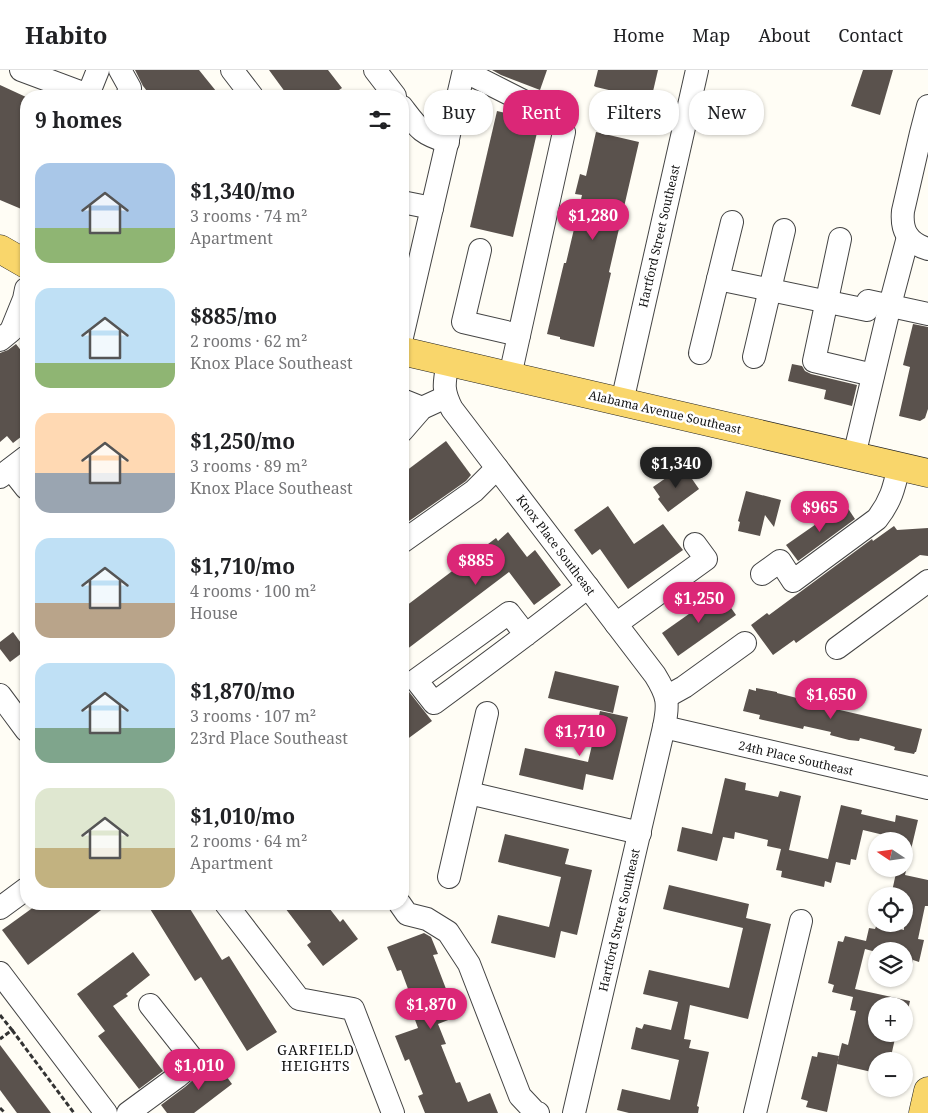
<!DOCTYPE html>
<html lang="en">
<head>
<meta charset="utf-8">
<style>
  :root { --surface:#fff; --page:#f2f2f2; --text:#202124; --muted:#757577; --line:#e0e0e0; --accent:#db2777 }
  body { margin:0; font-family:"Noto Serif",serif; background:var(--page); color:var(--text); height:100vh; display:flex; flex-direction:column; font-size:19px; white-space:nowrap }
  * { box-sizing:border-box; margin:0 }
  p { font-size:16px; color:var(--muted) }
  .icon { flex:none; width:28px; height:28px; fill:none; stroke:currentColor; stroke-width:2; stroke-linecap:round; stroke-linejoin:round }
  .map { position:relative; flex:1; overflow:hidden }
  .side { position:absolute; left:20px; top:20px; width:389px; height:820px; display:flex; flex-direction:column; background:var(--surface); border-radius:20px; box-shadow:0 1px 4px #0004 }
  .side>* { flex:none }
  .hud { position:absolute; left:424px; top:20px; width:429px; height:45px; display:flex; gap:10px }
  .needle { width:32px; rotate:283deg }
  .controls { position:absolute; left:868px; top:762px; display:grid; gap:10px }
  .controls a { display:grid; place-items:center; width:45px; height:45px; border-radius:50%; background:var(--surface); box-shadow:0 1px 4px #0004; font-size:25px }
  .price { position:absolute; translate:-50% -42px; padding:0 11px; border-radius:18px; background:var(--accent); color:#fff; font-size:16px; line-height:32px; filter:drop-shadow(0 1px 2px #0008) }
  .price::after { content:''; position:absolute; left:50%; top:30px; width:15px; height:11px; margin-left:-8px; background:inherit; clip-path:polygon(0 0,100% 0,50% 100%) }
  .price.selected { background:#222; color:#fff }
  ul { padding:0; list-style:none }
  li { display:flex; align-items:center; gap:15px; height:125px; padding:0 15px }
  li span { display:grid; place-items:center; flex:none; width:140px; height:100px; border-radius:15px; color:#555 }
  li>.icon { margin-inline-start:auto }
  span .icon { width:60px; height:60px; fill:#fffc; stroke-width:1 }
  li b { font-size:21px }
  h2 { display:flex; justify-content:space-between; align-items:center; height:60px; padding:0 15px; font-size:21px }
  .pill { padding:0 18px; border-radius:20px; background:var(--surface); box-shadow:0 1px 4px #0004; font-size:18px; line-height:45px }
  .pill.selected { background:var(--accent); color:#fff }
  header { display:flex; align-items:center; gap:30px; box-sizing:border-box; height:70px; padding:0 25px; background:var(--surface); border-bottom:1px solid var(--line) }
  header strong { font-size:24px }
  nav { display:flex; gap:28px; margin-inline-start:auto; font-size:18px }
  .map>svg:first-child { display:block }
  .building { fill:#5a524d }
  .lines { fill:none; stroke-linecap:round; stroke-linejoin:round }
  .minor-casing { stroke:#444; stroke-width:24 }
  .major-casing { stroke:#222; stroke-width:29 }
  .path { stroke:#333; stroke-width:3; stroke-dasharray:5 2.5; stroke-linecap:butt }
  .minor { stroke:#fff; stroke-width:22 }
  .major { stroke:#f9d66b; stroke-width:28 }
  .labels { text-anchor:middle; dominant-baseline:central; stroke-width:5; stroke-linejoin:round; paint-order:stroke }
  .street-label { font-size:12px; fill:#111; stroke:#fff }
  .neighbourhood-label { font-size:14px; letter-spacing:1px; fill:#111; stroke:#fff }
</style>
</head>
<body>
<header>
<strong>Habito</strong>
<nav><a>Home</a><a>Map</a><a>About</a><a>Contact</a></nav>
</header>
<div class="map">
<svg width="928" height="1043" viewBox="0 0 928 1043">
  <rect width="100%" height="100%" fill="#fffdf5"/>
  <g class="building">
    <path d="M135 0H199L220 26H151L143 16Z"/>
    <path d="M269 0H328L342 18 339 20 344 26H288Z"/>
    <path d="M492 0H547L540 20 501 5Z"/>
    <path d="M598 0H658L651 30 596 17 594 16Z"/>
    <path d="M863 0H893L880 45 851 36Z"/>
    <path d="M0 15 26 27V141L0 130Z"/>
    <path d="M497 41 528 48 539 54 513 167 470 157Z"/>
    <path d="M596 62 639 72 609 202 611 203 594 277 560 269V267L547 264 564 193H566L582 125 575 124 580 104 586 106Z"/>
    <path d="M913 254 928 257V339L925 348 920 351 899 346 910 297 903 295Z"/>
    <path d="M16 274 26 287V363L13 373 7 366 0 372V283L8 280Z"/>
    <path d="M792 294 802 296 805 301 811 304 857 315 852 336 824 329 826 320 788 311Z"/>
    <path d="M446 371 471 405 466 411 402 456V404Z"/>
    <path d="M683 396 699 419 668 442 658 429 660 427 653 417Z"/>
    <path d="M746 421 781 430 774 457 765 445 760 466 738 461 740 452 738 451Z"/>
    <path d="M845 434 855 449 798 491 786 475Z"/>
    <path d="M608 436 634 474 663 454 683 480 628 519 600 479 592 485 574 460Z"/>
    <path d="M894 456 897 460 928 458V486L920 485 796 573 794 570 773 585 751 555 767 543 769 545 872 469 873 471Z"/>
    <path d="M508 462 527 487 535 480 561 515 534 535 509 502 402 583V539L496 468 498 471Z"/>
    <path d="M720 522 736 545 678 586 662 563Z"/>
    <path d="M13 562 26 580 10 592 0 579V572Z"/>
    <path d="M555 601 619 616 613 643 548 628Z"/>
    <path d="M402 612 406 618 432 651 402 673Z"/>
    <path d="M756 618 777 622V623L801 629V631L922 659 916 682H915L914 684 894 680 895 677 889 675 860 668 859 671 849 670 830 665 831 662 804 656 803 659 759 649 760 645 743 641 749 619 756 621Z"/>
    <path d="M600 641 628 647 613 710 586 704 583 720 519 705 525 678 588 692Z"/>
    <path d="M725 708 746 713 745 720 778 727 780 721 801 726 789 780 828 789 841 735 862 740 861 744 895 752 896 745 918 750 905 805 928 810V836H925L918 869 924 870 919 892 913 890 910 903 904 902V881L876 882 865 879 855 919 910 931 905 953H904V936H876V964H896L890 991H876V1003L837 994 842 973 848 975 856 941 850 940 853 927 832 922 834 915 828 913 838 871 843 872 845 866 866 871 869 858 875 859 877 854 904 860V826H891L896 803 884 801V799H904V771H891L892 767 863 760 856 790 851 789 850 795 836 792 831 813 825 811 824 817 781 807 782 801 776 800 781 779 767 776 768 770 735 762 734 769 723 767 717 791 677 781 682 757 712 764Z"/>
    <path d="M505 764 569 779 565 794 592 800 577 865 561 861 555 888 491 873 498 845 549 857 561 807 498 792Z"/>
    <path d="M669 815 749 834 746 848 771 854 748 949 690 935 684 969 691 970 689 978 709 982 697 1036 699 1037 698 1043H629L617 1040 622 1019 670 1030 679 990 631 979 636 957 642 959 644 954 671 960 678 932 643 924 649 900 729 918 743 858 663 839Z"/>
    <path d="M38 834H109L28 895 2 860Z"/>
    <path d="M147 834H187L222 890 229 886 277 962 247 981 201 907 195 911Z"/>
    <path d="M282 834H326L340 852 343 849 358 869 323 896 307 875 311 872Z"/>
    <path d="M424 863 431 867 438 884 433 885 448 924 452 922 461 945 438 954 446 974 441 975 456 1013 460 1012 468 1032 490 1023 498 1043H425L418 1026 423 1024 409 989 405 991 395 966 418 958 410 936 414 935 401 900 397 901 387 877Z"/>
    <path d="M133 882 150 905 126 924 128 926 113 936 163 1001 139 1019 98 966 105 961 77 924Z"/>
    <path d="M0 975 51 1043H17L0 1020Z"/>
    <path d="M818 982 839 986 827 1042 806 1037 808 1031 801 1029 812 986 817 987Z"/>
    <path d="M215 991 232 1014 194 1043H167L161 1035 185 1017Z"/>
  </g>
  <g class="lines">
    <g class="minor-casing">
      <g id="minor">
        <path d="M21 0 88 25 98 0"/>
        <path d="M120 0 130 18 127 26"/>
        <path d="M232 0 252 26"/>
        <path d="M375 0 395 26"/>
        <path d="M464 1 551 45 560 53 564 62 510 306"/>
        <path d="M928 36 921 63 903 141C901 161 908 173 928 179"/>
        <path d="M402 37C418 58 421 64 448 72"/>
        <path d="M402 132 432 138"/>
        <path d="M732 152 718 209 867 240 868 231 928 244"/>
        <path d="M840 169 814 291 873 305"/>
        <path d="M480 180 463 252 519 265"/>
        <path d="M402 267 464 0"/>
        <path d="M0 270 11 261 24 229 26 219"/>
        <path d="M700 283 718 209"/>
        <path d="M754 287 784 160"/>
        <path d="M448 292C444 313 442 320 452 339L655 605C668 626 669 633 664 657L574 1043"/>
        <path d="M402 330 422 338"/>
        <path d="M622 332 697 0"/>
        <path d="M402 361 422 338 446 327"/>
        <path d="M854 386 890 235 908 167"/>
        <path d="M11 399 26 418"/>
        <path d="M0 407 26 387"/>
        <path d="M402 472 474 421 497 398"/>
        <path d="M762 504 780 491 793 511 877 449C891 431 894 418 899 396"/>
        <path d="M616 554 706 489 695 474"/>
        <path d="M526 565 509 543 416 610 434 633C486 595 537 557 588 517"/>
        <path d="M837 578 928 511"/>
        <path d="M0 625 26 660"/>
        <path d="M666 627 684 617 745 573"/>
        <path d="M664 657 928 718"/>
        <path d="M469 723 640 763"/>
        <path d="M449 807 487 643"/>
        <path d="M226 834 299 929 353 939 393 1043"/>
        <path d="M400 834 407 844 427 849 448 862 469 894 520 1026 536 1043H538"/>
        <path d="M0 838 26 819"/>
        <path d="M0 903 106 1043"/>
        <path d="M128 1043 177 1007 195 992 150 935"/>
        <path d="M755 1043 801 851"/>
      </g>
    </g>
    <g class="major-casing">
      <g id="major">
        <path d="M0 179 26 194"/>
        <path d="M402 281 928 403"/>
        <path d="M923 1043 928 1021"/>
      </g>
    </g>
    <g class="path">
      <path d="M0 945 12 960 0 969"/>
      <path d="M12 960 74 1043"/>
      <path d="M0 1038 5 1043"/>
    </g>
    <use href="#minor" class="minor"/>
    <use href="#major" class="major"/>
  </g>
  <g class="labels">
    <g class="street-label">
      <text transform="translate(659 166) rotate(-77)">Hartford Street Southeast</text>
      <text transform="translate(665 342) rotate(13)">Alabama Avenue Southeast</text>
      <text transform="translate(556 475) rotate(53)">Knox Place Southeast</text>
      <text transform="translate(796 688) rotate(13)">24th Place Southeast</text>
      <text transform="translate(619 850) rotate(-77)">Hartford Street Southeast</text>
    </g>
    <g class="neighbourhood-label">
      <text x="316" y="979">GARFIELD<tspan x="316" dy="16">HEIGHTS</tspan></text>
    </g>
  </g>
</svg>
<div class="controls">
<a><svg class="needle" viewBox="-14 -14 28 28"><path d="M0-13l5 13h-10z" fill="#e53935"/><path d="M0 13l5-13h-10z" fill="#757577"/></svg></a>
<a><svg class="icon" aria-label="locate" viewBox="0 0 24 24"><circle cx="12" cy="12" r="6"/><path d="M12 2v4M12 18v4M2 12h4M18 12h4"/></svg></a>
<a><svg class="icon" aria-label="layers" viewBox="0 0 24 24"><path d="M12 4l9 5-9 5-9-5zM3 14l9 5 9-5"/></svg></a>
<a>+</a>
<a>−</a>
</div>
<b class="price" style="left:593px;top:171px">$1,280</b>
<b class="price selected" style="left:676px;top:419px">$1,340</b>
<b class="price" style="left:820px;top:463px">$965</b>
<b class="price" style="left:476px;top:516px">$885</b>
<b class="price" style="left:699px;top:554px">$1,250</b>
<b class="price" style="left:831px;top:650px">$1,650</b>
<b class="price" style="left:580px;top:687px">$1,710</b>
<b class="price" style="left:431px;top:960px">$1,870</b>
<b class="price" style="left:199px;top:1021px">$1,010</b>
<div class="hud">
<a class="pill">Buy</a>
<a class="pill selected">Rent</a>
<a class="pill">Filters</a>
<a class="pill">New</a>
</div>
<section class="side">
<h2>9 homes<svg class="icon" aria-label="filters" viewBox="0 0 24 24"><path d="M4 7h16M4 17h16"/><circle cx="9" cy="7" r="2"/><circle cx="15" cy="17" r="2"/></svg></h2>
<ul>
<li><span style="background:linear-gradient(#a9c7e8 65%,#8fb573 0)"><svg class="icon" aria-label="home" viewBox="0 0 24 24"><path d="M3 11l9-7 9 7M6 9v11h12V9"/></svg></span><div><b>$1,340/mo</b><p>3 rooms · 74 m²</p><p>Apartment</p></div></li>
<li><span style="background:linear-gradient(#bfe0f5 75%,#8fb573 0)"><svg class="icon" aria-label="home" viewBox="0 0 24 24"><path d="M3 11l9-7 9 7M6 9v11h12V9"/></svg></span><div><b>$885/mo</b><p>2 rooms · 62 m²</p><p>Knox Place Southeast</p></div></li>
<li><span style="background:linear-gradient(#ffd9b3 60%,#9aa5b1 0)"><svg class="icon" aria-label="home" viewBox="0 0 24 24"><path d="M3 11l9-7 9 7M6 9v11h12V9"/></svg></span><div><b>$1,250/mo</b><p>3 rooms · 89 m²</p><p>Knox Place Southeast</p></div></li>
<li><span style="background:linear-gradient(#bfe0f5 65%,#b9a48a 0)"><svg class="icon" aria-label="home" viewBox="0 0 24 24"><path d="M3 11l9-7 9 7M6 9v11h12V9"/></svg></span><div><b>$1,710/mo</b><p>4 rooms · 100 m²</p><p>House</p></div></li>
<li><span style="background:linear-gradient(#bfe0f5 65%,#7fa58c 0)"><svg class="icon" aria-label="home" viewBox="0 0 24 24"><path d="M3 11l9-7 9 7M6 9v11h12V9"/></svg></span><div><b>$1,870/mo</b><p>3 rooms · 107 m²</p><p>23rd Place Southeast</p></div></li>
<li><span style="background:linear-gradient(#dfe7d0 60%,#c2b280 0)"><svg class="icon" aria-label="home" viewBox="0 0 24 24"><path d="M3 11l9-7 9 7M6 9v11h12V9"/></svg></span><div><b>$1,010/mo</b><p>2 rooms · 64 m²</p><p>Apartment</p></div></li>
</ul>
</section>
</div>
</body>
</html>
